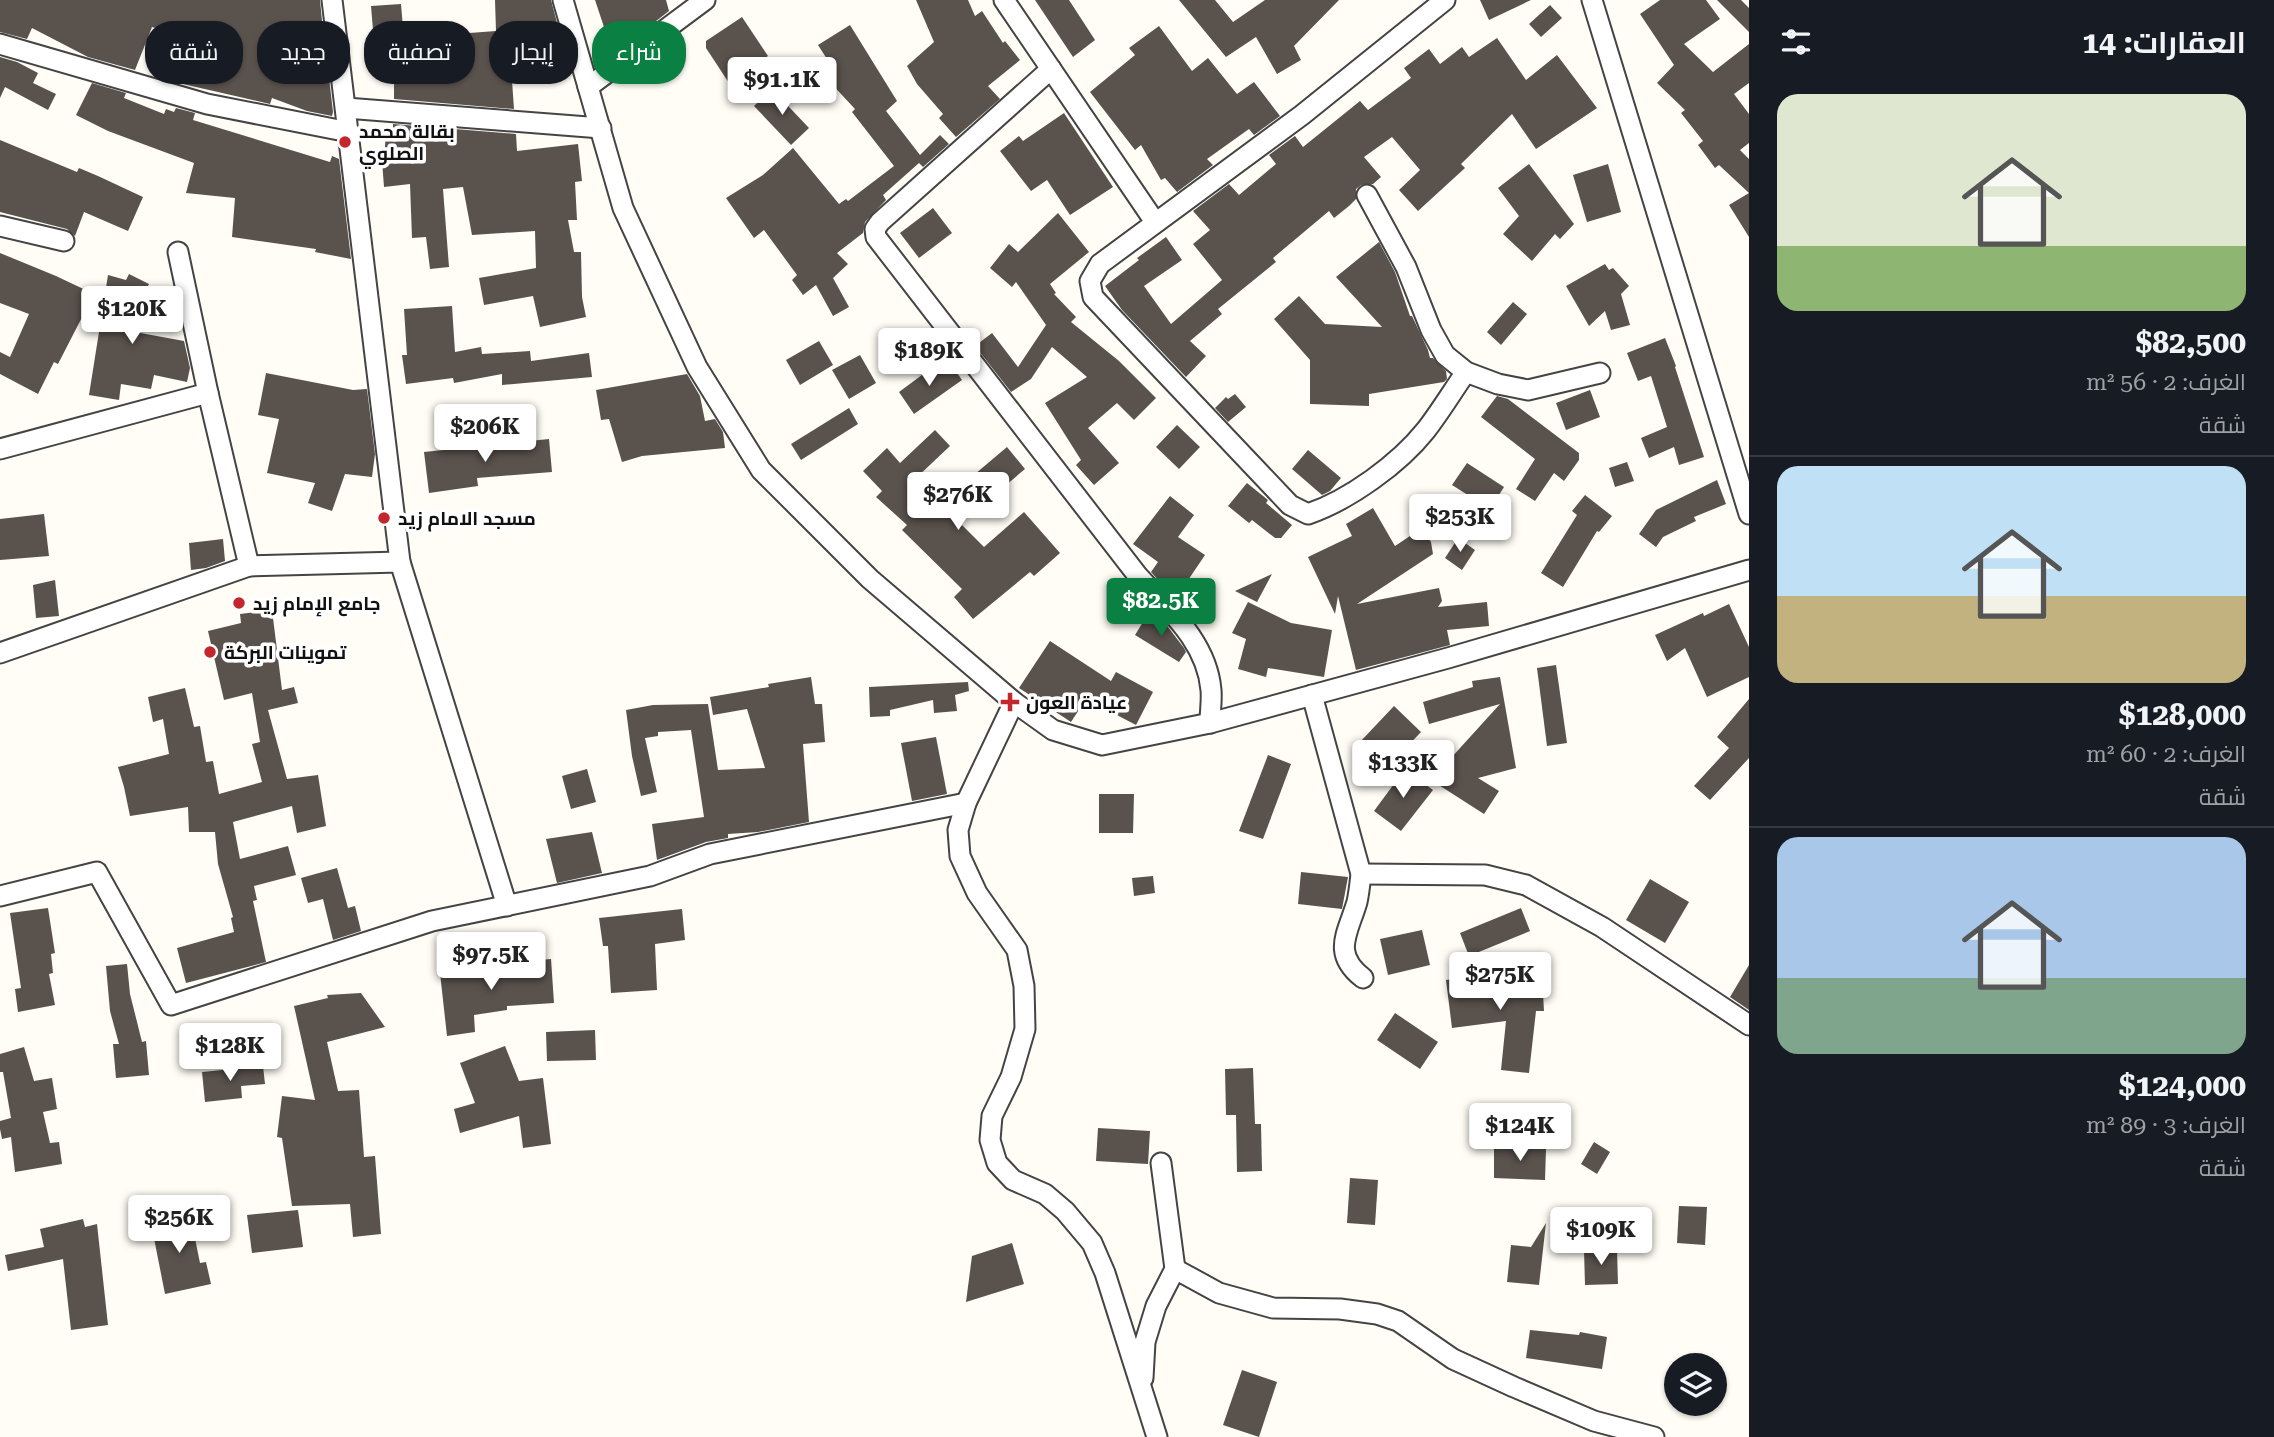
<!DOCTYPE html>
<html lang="ar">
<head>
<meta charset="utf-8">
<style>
  :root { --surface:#171b24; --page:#20242c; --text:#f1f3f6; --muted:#9ea1a6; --line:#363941; --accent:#0b8043 }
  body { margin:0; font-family:"Roboto Serif",Cairo,serif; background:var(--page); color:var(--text); direction:rtl; height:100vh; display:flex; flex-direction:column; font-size:26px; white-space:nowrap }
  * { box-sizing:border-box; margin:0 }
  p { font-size:23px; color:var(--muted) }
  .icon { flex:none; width:38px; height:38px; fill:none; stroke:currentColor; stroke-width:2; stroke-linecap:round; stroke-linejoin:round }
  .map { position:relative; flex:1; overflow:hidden; direction:ltr }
  .drawer { display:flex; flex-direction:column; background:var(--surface); width:525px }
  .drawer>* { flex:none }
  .guide { position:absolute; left:21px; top:21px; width:665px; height:63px; direction:rtl; display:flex; gap:14px }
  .controls { position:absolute; left:1664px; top:1353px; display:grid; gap:14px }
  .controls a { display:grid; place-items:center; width:63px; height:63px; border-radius:50%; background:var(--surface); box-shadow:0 2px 5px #0004; font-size:35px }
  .price { position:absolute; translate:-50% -60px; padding:0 16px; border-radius:7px; background:#fff; color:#222; font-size:23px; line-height:46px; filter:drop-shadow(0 2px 4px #0008) }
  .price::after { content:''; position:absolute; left:50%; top:42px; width:21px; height:16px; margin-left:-10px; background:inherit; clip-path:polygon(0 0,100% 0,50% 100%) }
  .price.selected { background:var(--accent); color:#fff }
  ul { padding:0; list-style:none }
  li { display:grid; align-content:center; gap:14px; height:371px; padding:0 28px }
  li+li { border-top:2px solid var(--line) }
  li span { display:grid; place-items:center; height:217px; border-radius:21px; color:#555 }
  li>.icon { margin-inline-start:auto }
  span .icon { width:126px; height:126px; fill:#fffc; stroke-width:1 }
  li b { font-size:30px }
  h2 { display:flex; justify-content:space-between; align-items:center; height:84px; padding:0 28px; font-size:30px }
  .chip { padding:0 24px; border-radius:28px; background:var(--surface); box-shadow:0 2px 5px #0004; font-size:24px; line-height:63px }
  .chip.selected { background:var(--accent); color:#fff }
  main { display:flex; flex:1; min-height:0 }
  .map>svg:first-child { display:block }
  .building { fill:#5a524d }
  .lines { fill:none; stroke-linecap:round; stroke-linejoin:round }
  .street-casing { stroke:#444; stroke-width:23 }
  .street { stroke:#fff; stroke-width:19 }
  .poi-dot { fill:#c4262e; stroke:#fff; stroke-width:2.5 }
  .labels { text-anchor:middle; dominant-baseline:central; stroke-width:7; stroke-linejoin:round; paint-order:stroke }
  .poi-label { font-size:19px; font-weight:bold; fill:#111; stroke:#fff; text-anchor:start }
</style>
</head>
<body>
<main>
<section class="drawer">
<h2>العقارات: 14<svg class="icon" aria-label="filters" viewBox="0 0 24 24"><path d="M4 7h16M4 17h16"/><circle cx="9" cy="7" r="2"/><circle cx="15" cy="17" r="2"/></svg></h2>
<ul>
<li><span style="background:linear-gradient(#dfe7d0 70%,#8fb573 0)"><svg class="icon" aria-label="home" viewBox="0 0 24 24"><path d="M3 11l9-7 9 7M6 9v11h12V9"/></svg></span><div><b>$82,500</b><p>الغرف: 2 · 56 m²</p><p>شقة</p></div></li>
<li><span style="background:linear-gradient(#bfe0f5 60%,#c2b280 0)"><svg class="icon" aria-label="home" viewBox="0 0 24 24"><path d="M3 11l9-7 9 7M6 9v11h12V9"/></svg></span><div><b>$128,000</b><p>الغرف: 2 · 60 m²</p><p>شقة</p></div></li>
<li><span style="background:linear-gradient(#a9c7e8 65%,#7fa58c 0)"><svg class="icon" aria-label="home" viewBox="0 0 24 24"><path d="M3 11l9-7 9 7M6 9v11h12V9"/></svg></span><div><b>$124,000</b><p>الغرف: 3 · 89 m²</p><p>شقة</p></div></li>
</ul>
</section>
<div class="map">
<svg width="1749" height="1437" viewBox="0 0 1749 1437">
  <rect width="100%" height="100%" fill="#fffdf5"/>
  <g class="building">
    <path d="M0 0H320L322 21 320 43H325L333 112 332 116 307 111 272 98 270 104 183 84 198 42 152 27 135 70 88 57 32 28 27 39 0 32Z"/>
    <path d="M495 0H551L560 34 509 38 514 109 394 99V69H424L421 27 456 26V34L496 31Z"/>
    <path d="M595 0H666L669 11 642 32 609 42Z"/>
    <path d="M916 0H968L975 16 982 11 1003 43 1005 41 1020 60 988 86 1000 99 956 137 939 118 943 114 917 84 907 66 934 42Z"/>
    <path d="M1035 0H1069L1095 40 1073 57Z"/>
    <path d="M1179 0H1215L1233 22 1265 0H1339L1294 46 1301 60 1277 74 1256 37 1226 57Z"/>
    <path d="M1480 0H1531L1489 20Z"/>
    <path d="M1660 0H1706L1720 19 1684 44 1713 72 1749 44V83L1734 94 1749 114V143L1740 150 1749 159V237L1729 205 1749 193 1719 165 1715 168 1698 145 1703 141 1681 113 1685 110 1657 83 1674 65 1640 14Z"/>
    <path d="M1717 0H1741L1749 8V32Z"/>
    <path d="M401 4 403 28 373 30 371 6Z"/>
    <path d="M1550 5 1562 18 1541 37 1529 24Z"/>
    <path d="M742 17 768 56 729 83 706 48V41Z"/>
    <path d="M850 25 897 101 886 111 920 155 940 135 949 144 923 167 919 163 883 195 886 200 865 222 863 233 837 253 848 264 833 278 849 307 833 316 816 285 803 295 792 280 797 275 764 230 754 238 726 198 763 175 793 148 839 204 846 199 848 201 894 166 852 112 855 109 828 80 836 73 818 45Z"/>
    <path d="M1159 26 1192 71 1208 58 1237 94 1254 82 1280 116 1254 135 1249 129 1207 159 1213 165 1177 192 1165 178 1161 180 1141 145 1135 150 1090 92 1135 55 1129 48Z"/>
    <path d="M1497 38 1526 80 1557 55 1597 108 1536 149 1512 114 1461 164 1465 168 1418 211 1399 190 1420 170 1392 137 1364 157 1381 177 1373 184 1361 185 1356 189V199L1349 206 1334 218 1329 211 1273 258 1276 262 1218 309 1222 314 1190 341 1206 356 1186 377 1122 310 1105 286 1139 260 1137 258 1166 237 1182 260 1144 286 1171 324 1222 280 1193 244 1210 230 1193 211 1229 184 1239 195 1276 164 1269 155 1295 136 1303 147 1360 101 1368 110 1411 78 1404 68 1429 49 1440 64 1462 47 1469 57Z"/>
    <path d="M0 57 17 62 38 73 33 83 56 94 48 110 5 87 0 98Z"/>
    <path d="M92 83 126 93 124 98 164 114 166 109 174 112 176 108 195 113 193 120 330 162 332 156 339 159 351 259 315 252 316 249 232 237 235 198 186 193 194 163 108 131 76 115Z"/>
    <path d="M772 89 809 128 791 145 754 106Z"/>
    <path d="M1064 113 1113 187 1070 215 1047 180 1031 191 1000 151 1019 136 1023 141Z"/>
    <path d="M393 124 516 134 517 151 578 144 582 181 575 182 577 220H568L574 252H581L582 297 586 317 540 327 533 296 484 305 479 278 536 268 535 231 472 235 463 187 443 189 449 267 430 269 426 237 412 238 410 184 384 187 382 161H384L386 131 393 132Z"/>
    <path d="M0 140 77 172 79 168 98 176 143 197 128 231 84 212 75 236 67 229 0 212Z"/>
    <path d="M1529 164 1574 224 1560 239 1555 234 1532 261 1503 234 1519 216 1498 188Z"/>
    <path d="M1608 164 1621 212 1587 222 1573 175Z"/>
    <path d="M933 208 952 233 919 258 900 233Z"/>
    <path d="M1058 213 1089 252 1050 284 1056 293 1054 294 1076 317 1071 322 1119 361 1156 398 1134 420 1117 403 1088 428 1119 463 1094 485 1076 465 1081 460 1045 403 1087 377 1052 347 1031 379 1011 392 975 346 992 333 1018 367 1046 325 1016 282 1012 287 990 268 1009 244 1018 252Z"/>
    <path d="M1379 242 1395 272 1410 316H1412L1428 350 1430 358H1433L1446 371 1447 379 1444 382 1369 394V406L1310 404V360L1274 319 1299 296 1325 324 1382 327 1336 277Z"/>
    <path d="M0 253 56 276 94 294 58 364 54 362 38 394 0 374V352L10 357 29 314 0 303Z"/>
    <path d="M1605 264 1609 270 1613 268 1629 286 1621 294 1630 325 1611 330 1605 311 1589 326 1566 286Z"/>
    <path d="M129 274 149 284 124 330 184 341 190 368 187 382 154 375 151 389 121 384 119 400 89 395 108 275 126 280Z"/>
    <path d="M1513 302 1527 314 1501 345 1487 332Z"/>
    <path d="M452 306 455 352 481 347 482 354 530 351 531 361 589 353 592 377 502 385V374L454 383 453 378 406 384 402 355H407L404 309Z"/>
    <path d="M1665 338 1676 366 1675 367 1704 457 1679 465 1674 447 1649 458 1641 438 1667 427 1651 376 1638 381 1627 353Z"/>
    <path d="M819 341 833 365 800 385 786 360Z"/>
    <path d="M860 355 876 383 849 399 832 370Z"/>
    <path d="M951 364 962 380 914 414 899 392 926 372 930 378Z"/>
    <path d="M266 373 353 390 367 389 375 454 372 477 345 474 332 511 308 503 315 483 267 473 279 419 258 415Z"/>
    <path d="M687 374 700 396 705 421 715 419 723 432 725 448 642 456 622 462 609 419 601 420 596 390Z"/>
    <path d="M1590 390 1600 417 1566 430 1556 403Z"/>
    <path d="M1235 394 1246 407 1228 422 1215 408 1226 397 1228 399Z"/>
    <path d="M1497 396 1508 399 1579 453V460L1564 481 1554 473 1535 501 1516 489 1535 459 1481 417Z"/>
    <path d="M849 408 858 424 801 460 791 444Z"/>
    <path d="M1177 425 1200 447 1179 469 1156 447Z"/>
    <path d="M935 430 950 446 915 479 959 528 962 525 984 547 1024 512 1060 553 1034 576 1030 572 973 619 954 597 962 589 902 530 907 525 876 497 882 491 863 471 887 448 900 463Z"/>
    <path d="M549 439 552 472 477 478 478 486 429 493 424 452Z"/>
    <path d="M1007 447 1025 469 993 496 975 474Z"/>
    <path d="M1308 450 1341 478 1330 491 1322 495 1292 469Z"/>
    <path d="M1627 462 1634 481 1615 487 1609 468Z"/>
    <path d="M1467 463 1504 487 1490 509 1452 485Z"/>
    <path d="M1717 480 1726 504 1694 517 1696 521 1663 537 1656 547 1639 534 1656 510Z"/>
    <path d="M1247 483 1268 500 1266 503 1292 525 1281 538H1275L1252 520 1249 523 1228 506Z"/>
    <path d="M1585 495 1612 516 1599 532 1597 531 1563 587 1541 573 1577 515 1572 511Z"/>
    <path d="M1170 496 1194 515 1178 537 1205 555 1178 595 1163 585 1151 572 1158 562 1133 544Z"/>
    <path d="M1373 508 1395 546 1422 528 1431 542 1433 554 1357 604 1439 588 1442 601 1438 607 1487 602 1489 626 1447 630 1450 645 1356 670 1338 596 1335 614 1308 557 1352 536 1346 524Z"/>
    <path d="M44 514 49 556 0 560V519Z"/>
    <path d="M1458 538 1475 550 1462 570 1445 558Z"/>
    <path d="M223 539 225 561 206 568 191 570 189 543Z"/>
    <path d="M1272 574 1257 602 1235 591Z"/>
    <path d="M55 580 59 616 36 618 33 585Z"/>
    <path d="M1248 602 1291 623 1332 630 1324 677 1268 668 1266 677 1238 669 1246 639 1232 633Z"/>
    <path d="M1729 604 1749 647V677L1707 697 1685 648 1667 661 1655 635 1703 613 1704 616Z"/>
    <path d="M272 610 282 690 294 687 298 703 268 710 287 779 318 775 326 826 297 833 292 806 233 822 240 859 288 846 296 875 254 886 257 900 253 901 266 962 186 983 177 948 234 932 231 918 233 917 218 864 215 832H189L188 807 130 816 124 787 118 767 169 754 163 719 153 722 148 697 185 688 194 727 200 726 206 762 213 761 219 794 262 782 252 744 260 742 252 693 224 700 208 631 241 623 240 614Z"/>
    <path d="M1148 614 1168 627 1184 648 1186 652 1179 662 1135 635Z"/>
    <path d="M1050 641 1111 681 1116 672 1153 692 1136 725 1086 699 1071 722 1019 688Z"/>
    <path d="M1556 665 1567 743 1547 746 1537 668Z"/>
    <path d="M811 677 815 704H822L825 742 803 744 809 822 758 832 728 834V838L706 842 657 860 652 824 704 817 691 730 658 732V736L645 738 657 792 641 796 632 756 626 710 653 705 708 704 718 770 765 768 747 709 713 715 710 697 769 687 768 684Z"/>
    <path d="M1500 677 1516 768 1478 778 1499 791 1484 814 1431 780 1500 704 1429 724 1423 702 1473 687 1472 681Z"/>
    <path d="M968 682 969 691 955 695 957 711 934 713 933 700 890 710V716L870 717 869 687Z"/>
    <path d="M1749 699V758L1710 800 1694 786 1729 748 1717 737Z"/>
    <path d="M1394 706 1421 732 1387 768 1360 742Z"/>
    <path d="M936 737 947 794 912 801 901 743Z"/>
    <path d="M1268 755 1291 764 1263 839 1239 831Z"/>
    <path d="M587 769 596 802 571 809 562 776Z"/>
    <path d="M1405 769 1433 790 1401 831 1374 811Z"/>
    <path d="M1099 794H1134L1133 833H1099Z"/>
    <path d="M592 832 602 873 557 883 546 839Z"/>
    <path d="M337 868 348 908 355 906 361 931 333 940 323 899 308 903 301 878Z"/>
    <path d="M1301 872 1348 877 1342 909 1298 904Z"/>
    <path d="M1153 876 1155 893 1134 896 1132 878Z"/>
    <path d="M1650 879 1689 902 1665 943 1626 920Z"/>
    <path d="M48 908 55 953 51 954 53 973 49 974 55 1005 18 1012 15 989 21 988 10 913Z"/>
    <path d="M1521 908 1530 931 1469 956 1460 933Z"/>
    <path d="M682 909 685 940 655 944 657 990 611 993 608 946H603L599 918Z"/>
    <path d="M1422 930 1430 965 1388 975 1380 939Z"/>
    <path d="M551 959 554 1003 507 1006V1010L474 1015 475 1032 447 1036 439 964 468 961 470 976 526 970V961Z"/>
    <path d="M127 964 130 994 142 1042 146 1041 149 1075 116 1078 113 1044H119L110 1011 106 966Z"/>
    <path d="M1749 965V1010L1730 997Z"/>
    <path d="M1481 975 1482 980 1542 976 1544 1011H1536L1529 1073 1501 1070 1506 1021 1452 1028 1446 980Z"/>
    <path d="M361 993 385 1027 327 1042 338 1091 359 1090 364 1157 375 1156 381 1234 353 1237 350 1204 292 1206 282 1138 277 1137 282 1096 315 1100 294 1006 328 998 327 995Z"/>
    <path d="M1395 1013 1438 1042 1420 1069 1377 1040Z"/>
    <path d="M595 1030 596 1060 547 1061 546 1032Z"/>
    <path d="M505 1046 519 1081 543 1078 551 1144 523 1148 519 1116 460 1133 454 1109 475 1103 460 1063Z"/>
    <path d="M24 1047 34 1081 52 1078 57 1109 43 1112 50 1143 59 1142 62 1164 15 1172 11 1137 2 1139 0 1129V1121L11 1118 3 1072H0V1054Z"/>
    <path d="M263 1066 265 1084 241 1086 242 1098 205 1102 202 1072Z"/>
    <path d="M1253 1068 1255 1124H1261L1262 1171 1237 1172 1236 1115H1226L1225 1069Z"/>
    <path d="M1098 1128 1150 1131 1148 1164 1096 1161Z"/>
    <path d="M1594 1142 1610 1152 1597 1174 1581 1164Z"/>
    <path d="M1494 1147 1546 1149 1545 1180 1494 1178Z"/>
    <path d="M1350 1178 1378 1180 1375 1225 1347 1223Z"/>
    <path d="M1679 1206 1707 1207 1705 1245 1677 1243Z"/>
    <path d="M298 1210 303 1247 252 1253 247 1215Z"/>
    <path d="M190 1214 200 1263 206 1262 211 1284 165 1294 151 1223Z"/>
    <path d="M83 1219 85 1227 97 1224 108 1325 71 1330 63 1259 8 1271 5 1255 44 1247 40 1229Z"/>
    <path d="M1546 1223 1539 1285 1507 1282 1511 1245 1531 1247Z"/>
    <path d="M1012 1243 1024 1284 966 1302 972 1256Z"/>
    <path d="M1617 1249 1618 1284 1585 1285 1584 1250Z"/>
    <path d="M1530 1330 1579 1335 1580 1332 1607 1337 1602 1369 1526 1358Z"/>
    <path d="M1242 1370 1277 1382 1259 1437 1223 1425Z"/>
  </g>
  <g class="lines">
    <g class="street-casing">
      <g id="street">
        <path d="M332 0 400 562"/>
        <path d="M563 0 623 208 697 367 761 470 870 579 1014 702 1053 730 1102 745 1210 723 1448 658 1749 570"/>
        <path d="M1004 0 1155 222"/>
        <path d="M1445 0 1302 115 1100 264 1090 281 1093 297 1290 505 1308 514C1349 500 1399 464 1426 430 1440 412 1452 392 1466 372"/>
        <path d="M1592 0 1749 514"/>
        <path d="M0 44 207 104 349 132"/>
        <path d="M1051 69 880 222 875 229 876 237 1138 576C1168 609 1207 642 1211 690 1212 700 1210 712 1210 723"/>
        <path d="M588 87 705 0"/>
        <path d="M346 108 601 128"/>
        <path d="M1367 195 1406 267 1431 330 1445 355 1466 372 1498 384 1528 390 1600 373"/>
        <path d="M0 226 64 241"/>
        <path d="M0 449 208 393"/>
        <path d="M249 566 400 562 507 906"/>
        <path d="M0 653 249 566 208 393 178 252"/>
        <path d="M1312 695 1361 874C1360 883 1359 893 1357 902 1348 933 1331 953 1363 978"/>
        <path d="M1014 702 966 803 958 830 960 856 977 893 1017 950 1024 986 1025 1029 1011 1077 992 1116 990 1140 997 1163 1013 1180 1045 1194 1065 1211 1092 1243 1105 1273 1157 1437"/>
        <path d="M1361 874 1485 875 1526 885 1602 927 1749 1025"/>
        <path d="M0 896 97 872 171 1005 432 921 650 876 710 854 966 803"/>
        <path d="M1175 1269 1219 1293 1273 1308 1340 1309 1377 1314 1398 1321 1453 1359 1514 1387 1594 1421 1654 1437"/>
        <path d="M1143 1378 1145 1342 1156 1306 1175 1269 1161 1163"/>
      </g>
    </g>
    <use href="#street" class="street"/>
  </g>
  <g class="poi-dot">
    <circle cx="345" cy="142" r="7"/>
    <circle cx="384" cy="518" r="7"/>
    <circle cx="239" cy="603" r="7"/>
    <circle cx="210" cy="652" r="7"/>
    <path d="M1006.5 691.5h7v7h7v7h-7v7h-7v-7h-7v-7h7z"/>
  </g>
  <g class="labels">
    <g class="poi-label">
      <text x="359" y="131">بقالة محمد<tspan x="359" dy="22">الصلوي</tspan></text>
      <text x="398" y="518">مسجد الامام زيد</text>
      <text x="253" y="603">جامع الإمام زيد</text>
      <text x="224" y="652">تموينات البركة</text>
      <text x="1026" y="702">عيادة العون</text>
    </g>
  </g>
</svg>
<div class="controls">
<a><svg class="icon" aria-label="layers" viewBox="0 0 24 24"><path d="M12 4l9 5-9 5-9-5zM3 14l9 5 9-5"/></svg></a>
</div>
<b class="price" style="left:782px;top:117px">$91.1K</b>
<b class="price" style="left:132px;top:346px">$120K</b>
<b class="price" style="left:929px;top:388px">$189K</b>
<b class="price" style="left:485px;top:464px">$206K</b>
<b class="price" style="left:958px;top:532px">$276K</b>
<b class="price" style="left:1460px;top:554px">$253K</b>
<b class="price selected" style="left:1161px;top:638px">$82.5K</b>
<b class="price" style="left:1403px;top:800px">$133K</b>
<b class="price" style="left:491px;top:992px">$97.5K</b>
<b class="price" style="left:1500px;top:1012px">$275K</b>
<b class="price" style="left:230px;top:1083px">$128K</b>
<b class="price" style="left:1520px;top:1163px">$124K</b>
<b class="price" style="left:179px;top:1255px">$256K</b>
<b class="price" style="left:1601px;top:1267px">$109K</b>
<div class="guide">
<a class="chip selected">شراء</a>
<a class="chip">إيجار</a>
<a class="chip">تصفية</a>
<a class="chip">جديد</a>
<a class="chip">شقة</a>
</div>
</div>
</main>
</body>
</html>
